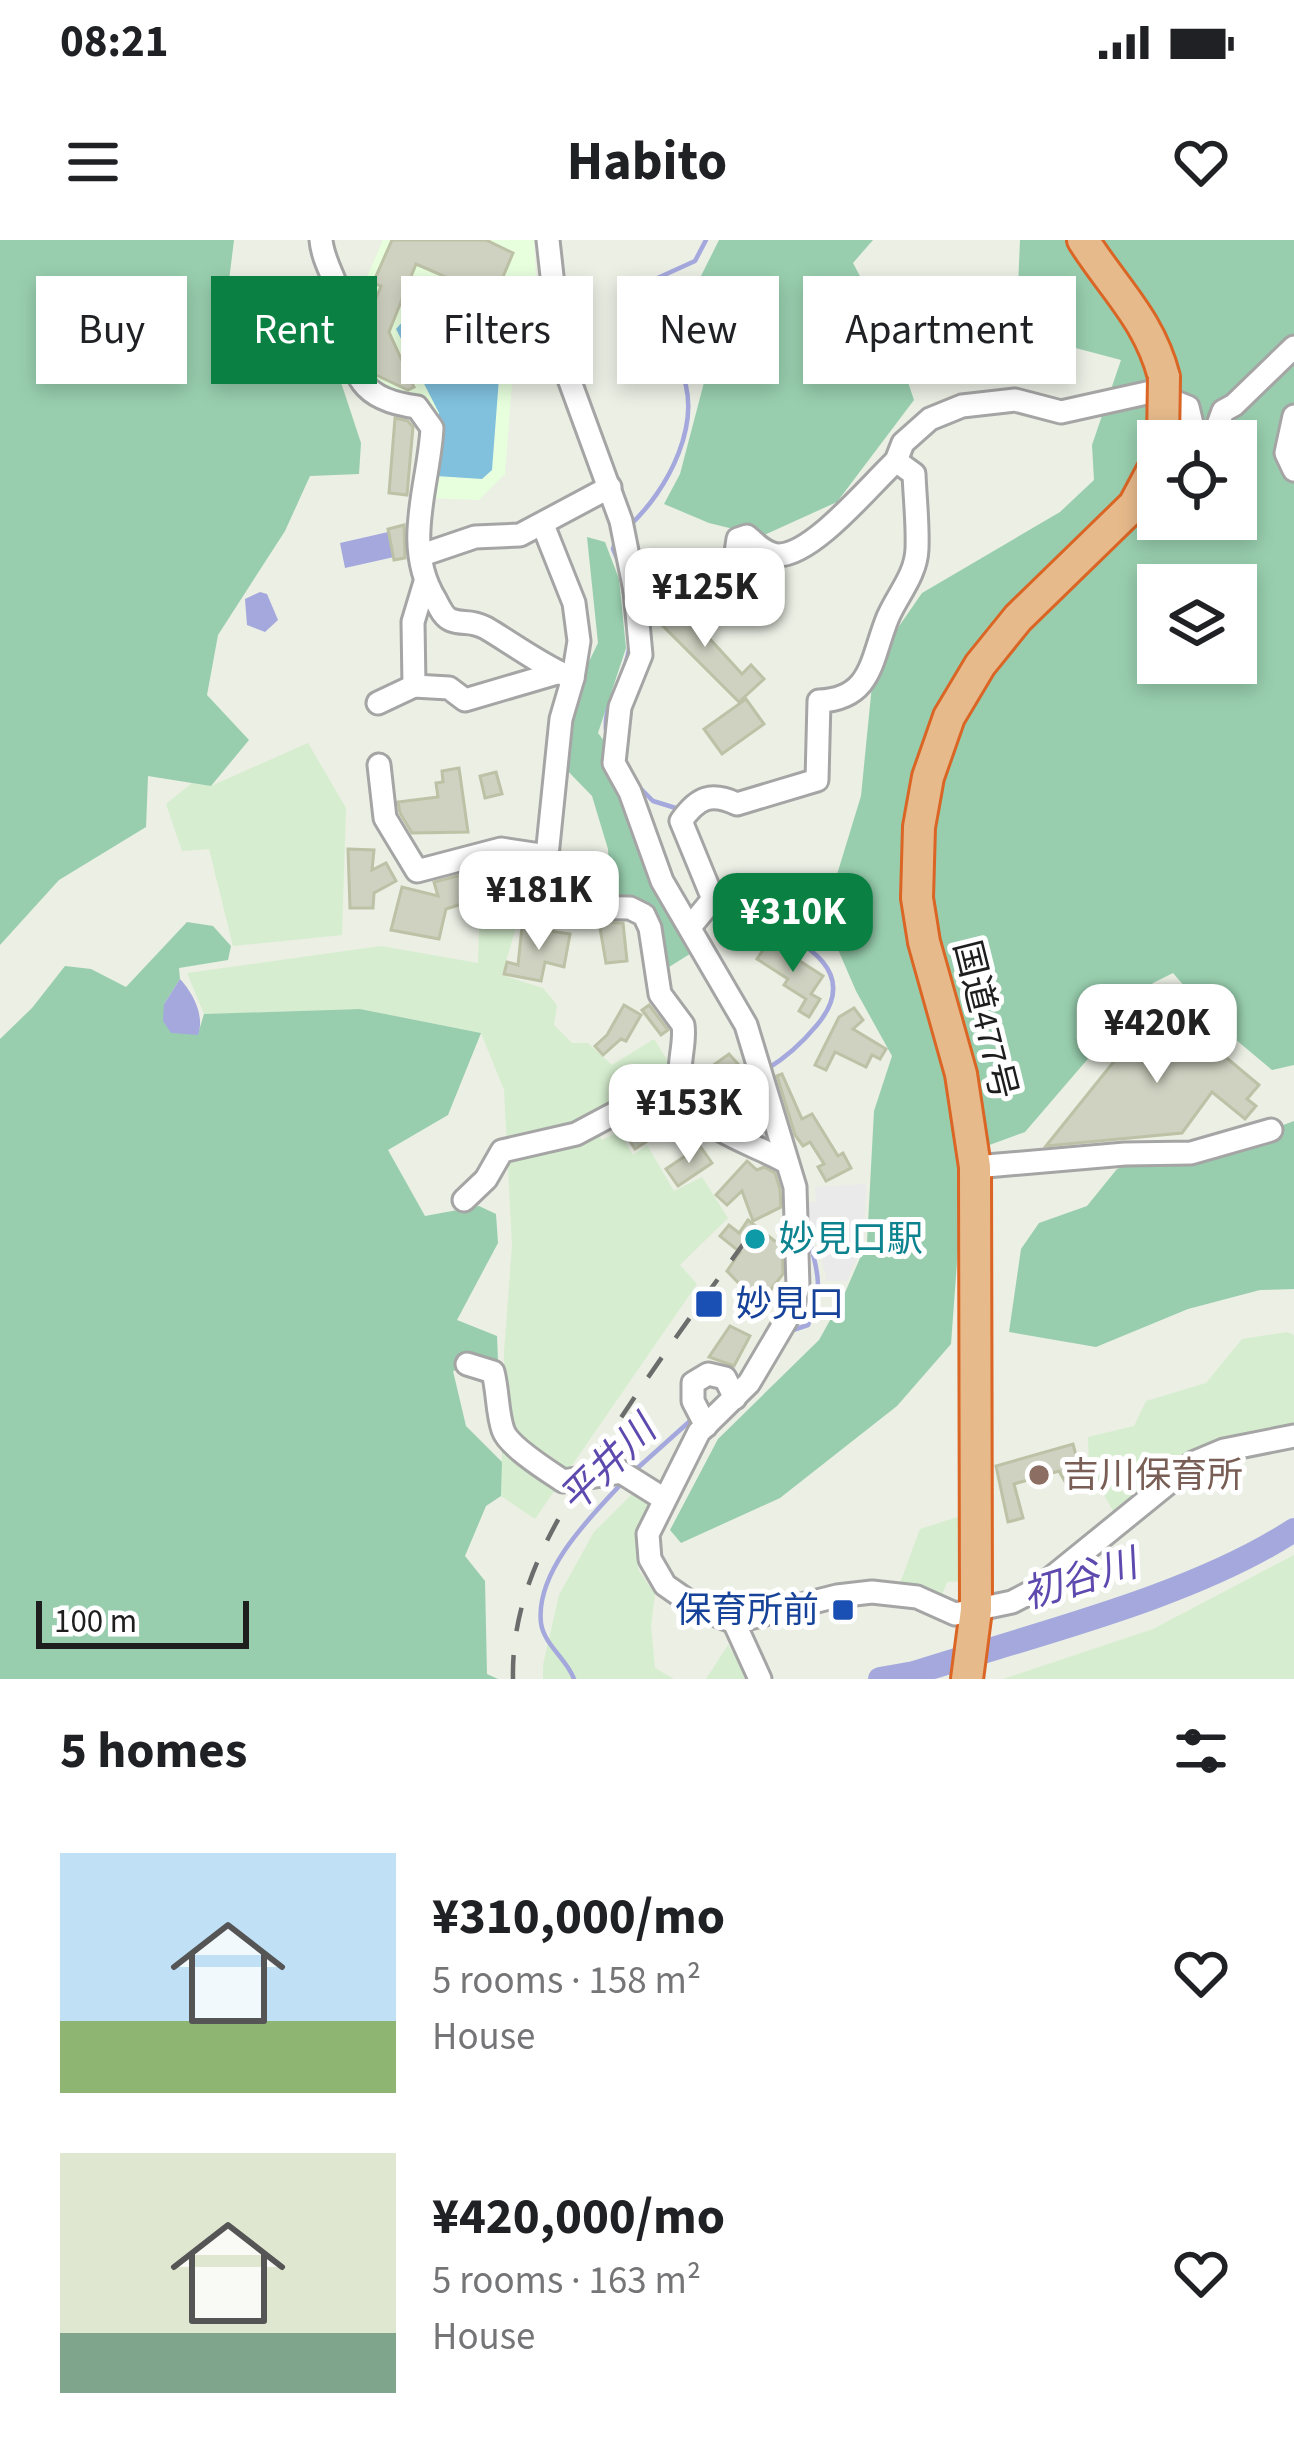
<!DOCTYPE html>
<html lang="en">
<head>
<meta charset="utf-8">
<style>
  :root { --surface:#fff; --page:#f6f6f6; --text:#202124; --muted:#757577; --accent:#0b8043 }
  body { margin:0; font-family:"Source Sans 3","Noto Sans JP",sans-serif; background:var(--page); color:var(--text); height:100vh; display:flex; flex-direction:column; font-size:45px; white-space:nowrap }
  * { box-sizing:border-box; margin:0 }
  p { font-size:39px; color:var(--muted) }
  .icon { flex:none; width:66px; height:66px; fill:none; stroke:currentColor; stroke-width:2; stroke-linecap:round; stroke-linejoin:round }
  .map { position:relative; height:1439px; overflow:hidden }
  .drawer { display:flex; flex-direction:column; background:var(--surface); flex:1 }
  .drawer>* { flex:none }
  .guide { position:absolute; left:36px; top:36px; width:1224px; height:108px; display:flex; gap:24px }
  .controls { position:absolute; left:1137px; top:180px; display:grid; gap:24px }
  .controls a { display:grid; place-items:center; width:120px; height:120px; border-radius:0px; background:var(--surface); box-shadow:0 6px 18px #0003; font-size:60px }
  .scale { position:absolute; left:36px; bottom:30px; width:213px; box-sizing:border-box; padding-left:12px; border:6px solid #1e1e1e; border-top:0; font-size:33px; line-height:42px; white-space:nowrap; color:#1e1e1e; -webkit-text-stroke:9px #fff; paint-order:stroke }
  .price { position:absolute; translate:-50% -102px; padding:0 27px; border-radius:24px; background:#fff; color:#222; font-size:39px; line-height:78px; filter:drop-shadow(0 3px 6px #0008) }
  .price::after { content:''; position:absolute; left:50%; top:72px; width:36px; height:27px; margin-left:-18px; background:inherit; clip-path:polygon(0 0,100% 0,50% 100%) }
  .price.current { background:var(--accent); color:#fff }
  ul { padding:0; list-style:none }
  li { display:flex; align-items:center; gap:36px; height:300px; padding:0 60px }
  li span { display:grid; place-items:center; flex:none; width:336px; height:240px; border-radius:0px; color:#555 }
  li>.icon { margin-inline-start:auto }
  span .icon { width:144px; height:144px; fill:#fffc; stroke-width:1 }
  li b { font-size:51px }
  h2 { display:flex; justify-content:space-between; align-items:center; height:144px; padding:0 60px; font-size:51px }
  .pill { padding:0 42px; border-radius:0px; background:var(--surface); box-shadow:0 6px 18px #0003; font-size:42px; line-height:108px }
  .pill.current { background:var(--accent); color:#fff }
  .status { display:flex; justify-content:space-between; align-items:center; height:84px; padding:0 60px; background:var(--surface); direction:ltr }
  .status svg { height:33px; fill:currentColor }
  header { display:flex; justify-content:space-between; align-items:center; height:156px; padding:0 60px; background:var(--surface); font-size:54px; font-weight:700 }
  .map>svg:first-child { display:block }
  .education { fill:#e7ffdd }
  .farmland { fill:#d6eecf }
  .forest { fill:#98ceae; fill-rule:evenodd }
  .pitch { fill:#81c1de }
  .parking { fill:#eaeaea }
  .water { fill:#a4a8dd }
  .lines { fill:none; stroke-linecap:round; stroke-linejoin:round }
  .stream { stroke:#a4a8dd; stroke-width:4.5 }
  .river { stroke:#a4a8dd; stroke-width:24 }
  .building { fill:#cfd2c1; stroke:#bdc1a6; stroke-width:3 }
  .minor-casing { stroke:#a5a5a5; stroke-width:27 }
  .highway-casing { stroke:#da6524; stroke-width:36 }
  .minor { stroke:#fff; stroke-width:21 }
  .highway { stroke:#e7ba8b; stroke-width:30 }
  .rail { stroke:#6c6c6c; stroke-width:4.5; stroke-dasharray:24 24; stroke-linecap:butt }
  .highway-bridge-casing { stroke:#da6524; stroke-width:36; stroke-linecap:butt }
  .highway-bridge { stroke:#e7ba8b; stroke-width:30 }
  .culture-dot { fill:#0f9aa8; stroke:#fff; stroke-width:4.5 }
  .transit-dot { fill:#1a4fb4; stroke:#fff; stroke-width:4.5 }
  .education-dot { fill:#8d6e63; stroke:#fff; stroke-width:4.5 }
  .labels { text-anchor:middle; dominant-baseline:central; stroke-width:10; stroke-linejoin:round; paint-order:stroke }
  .street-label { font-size:36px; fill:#1e1e1e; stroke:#fff }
  .culture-label { font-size:36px; fill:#0d838f; stroke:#fff; text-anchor:start }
  .transit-label { font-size:36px; fill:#164399; stroke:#fff; text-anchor:start }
  .education-label { font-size:36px; fill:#785e54; stroke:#fff; text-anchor:start }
  .water-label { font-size:39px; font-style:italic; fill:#5e4aae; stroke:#fff }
</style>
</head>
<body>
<div class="status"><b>08:21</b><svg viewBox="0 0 49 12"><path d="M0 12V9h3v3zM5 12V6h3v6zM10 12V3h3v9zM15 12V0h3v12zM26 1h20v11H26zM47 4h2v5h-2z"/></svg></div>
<header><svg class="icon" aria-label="menu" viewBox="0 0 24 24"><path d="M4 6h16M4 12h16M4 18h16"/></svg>Habito<svg class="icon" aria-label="heart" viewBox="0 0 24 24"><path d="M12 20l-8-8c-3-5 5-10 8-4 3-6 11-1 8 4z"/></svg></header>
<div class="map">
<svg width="1294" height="1439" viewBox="0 0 1294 1439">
  <rect width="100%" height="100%" fill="#ebefe4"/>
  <path class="education" d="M383 0H534L536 37 520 43 505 234 479 260 429 258 438 188 374 151 349 79Z"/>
  <g class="farmland">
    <path d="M308 503 346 568 342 695 233 706 209 609 182 611 166 564 192 543 211 546Z"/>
    <path d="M541 619 551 687 518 680 502 735 543 748 557 765 554 785 572 803H588L612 825 654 799 671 826 651 845 588 879 602 900 619 892 633 915 647 905 674 951 702 937 728 978 680 1025 697 1044 535 1279 501 1256 504 1113 512 1005 504 850 481 793 360 769 204 774 187 733 381 706 478 723 481 620Z"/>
    <path d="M1287 1092 1294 1095V1186L1198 1211 1116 1276 1089 1228 1088 1197 1134 1186 1146 1161 1206 1143 1242 1099Z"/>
    <path d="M637 1249 650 1260 636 1304 639 1331 655 1354 651 1386 655 1428 674 1439H543V1425L559 1355 594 1292Z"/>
    <path d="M970 1273 969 1341 947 1342 942 1355 899 1346 920 1289Z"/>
    <path d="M1294 1315V1439H1003L1153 1389Z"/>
    <path d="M728 1405 749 1439H706Z"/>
  </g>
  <g class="forest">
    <path d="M0 0H234L224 81 243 104 327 100 361 203 359 234 310 236 285 291 218 395 207 455 249 500 211 546 148 536 146 587 59 640 0 705Z"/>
    <path d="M719 0H873L853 23 893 98 914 160 837 262 762 296 709 283 664 264 680 234 707 131 697 100 692 54Z"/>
    <path d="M1020 0H1294V825L1272 830 1216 783 1173 733 1153 743 1025 892 965 914 951 1104 897 1166 780 1258 681 1303 670 1290 718 1199 819 1100 844 1055 867 1002 874 871 892 816 856 751 824 677 861 556 872 445 895 392 922 353 1060 272 1094 240 1092 205 1121 120 1034 97 1017 72ZM1158 201H1236V279H1158ZM1158 345H1236V423H1158Z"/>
    <path d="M587 297 605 302 619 339 626 408 598 493 610 509 693 712 669 727 657 705 652 671 610 661 608 609 592 556 562 525 565 490 582 436 598 403Z"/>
    <path d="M187 682 213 686 231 706 228 720 179 728 180 739 164 764 198 794 204 774 360 769 481 793 448 875 388 910 425 976 479 966 496 974 498 1003 457 1080 497 1096 498 1121 453 1131 466 1186 502 1222 501 1256 486 1266 465 1316 485 1341 487 1434 498 1439H0V799L32 768 65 726 91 729 126 747Z"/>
    <path d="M1294 881V1049L1260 1050 1188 1069 1096 1107 1009 1092 1021 1009 1039 983 1087 966 1117 929 1133 923 1209 913Z"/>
  </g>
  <path class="pitch" d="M437 43 504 72 492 230 482 239 436 236 439 173 396 89Z"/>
  <path class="parking" d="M866 944 864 1001 847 1041H827L816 995 801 994V963L816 962 815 947Z"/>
  <g class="water">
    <path d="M388 292 394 317 345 328 340 303Z"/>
    <path d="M260 352 267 354 278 380 265 392 247 385 245 359Z"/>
    <path d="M180 739C193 753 205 776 198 795L171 793 163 781 164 764Z"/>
  </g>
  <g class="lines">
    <g class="stream">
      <path d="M628 287C668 251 706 179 679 127 663 97 631 83 640 46L695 21 706 0"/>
      <path d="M616 299 613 309 621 328"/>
      <path d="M609 502C596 470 625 441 629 409 632 391 626 369 624 351"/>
      <path d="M638 546 653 561 679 569"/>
      <path d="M723 659C767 690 874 717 817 785 802 803 787 817 767 829"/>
      <path d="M752 838C734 850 721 860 730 882L769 901"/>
      <path d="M790 1091 808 1085C823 1053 819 1033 809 1000"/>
      <path d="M632 1233 690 1181"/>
      <path d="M574 1439C567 1419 544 1405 541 1383 535 1331 592 1275 624 1241"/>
    </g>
    <path class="river" d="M880 1439 914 1433C1032 1395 1192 1357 1294 1290"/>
  </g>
  <g class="building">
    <path d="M392 0H486L513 13 494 58 485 55 484 60 473 56 476 50 416 24 389 92 414 147 408 150 376 135 367 115 360 78H368L381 46 373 43Z"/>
    <path d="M395 178 408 181 413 187 407 255 389 253Z"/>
    <path d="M404 285 405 318 394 320 388 289Z"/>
    <path d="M665 361 679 365 742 434 751 425 764 439 739 462 652 375 651 363Z"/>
    <path d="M746 459 764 484 722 514 704 489Z"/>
    <path d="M459 528 468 592 412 593 400 573 398 562 438 557 436 543 443 542 442 531Z"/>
    <path d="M496 532 502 554 485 558 480 536Z"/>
    <path d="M348 609 374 610 372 630 386 623 396 641 374 653 373 668H350Z"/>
    <path d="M461 635 468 662 446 669 439 699 391 690 402 647 438 656 434 642Z"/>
    <path d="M599 682 623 683 627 721 606 723Z"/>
    <path d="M522 687 570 694 564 727 545 722 541 741 504 734 507 722 518 725Z"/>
    <path d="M769 701 823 736 811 754 820 759 809 777 799 771 806 759 784 745 788 739 757 719Z"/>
    <path d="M1161 763 1259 845 1247 859 1256 866 1245 879 1212 852 1182 893 1046 906Z"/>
    <path d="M624 765 641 775 626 801 621 799 603 815 595 806 607 795Z"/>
    <path d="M649 765 668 790 661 795 642 770Z"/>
    <path d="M854 768 863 780 853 789 886 809 880 819 872 815 866 827 835 812 826 830 815 825 839 777Z"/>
    <path d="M729 814 738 824 714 850 701 834Z"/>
    <path d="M782 834 802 879 812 874 838 916 843 913 851 928 826 941 818 927 824 924 810 902 803 906 795 895 777 836Z"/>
    <path d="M669 861 677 873 643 896 646 902 635 909 621 887Z"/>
    <path d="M700 906 712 923 678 946 666 929Z"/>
    <path d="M747 921 757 930 764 927 775 933 780 949 781 967 753 981 742 951 727 965 716 955Z"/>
    <path d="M748 980 776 1002 782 1000 783 1034 765 1057 748 1053 727 1031 740 1012 720 996 729 985 739 993Z"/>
    <path d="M730 1086 750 1096 734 1126 709 1117Z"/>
    <path d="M1073 1204 1079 1227 1084 1226 1088 1239 1067 1245 1059 1231 1014 1244 1023 1278 1008 1282 996 1226Z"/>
  </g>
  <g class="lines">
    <g class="minor-casing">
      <g id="minor">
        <path d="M321 0C323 23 338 42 342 64 355 121 345 158 417 167L432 188C429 246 402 304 435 359 439 366 443 377 451 380 464 385 469 379 486 388 510 402 550 431 573 438"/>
        <path d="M548 0 561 117 621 281 635 351 641 415 620 467 614 523 630 552 662 641 746 785 795 947 798 1047 791 1072 749 1143 699 1192 648 1294 650 1319 665 1345 698 1368 734 1382 837 1356 872 1352 917 1357 955 1374 1012 1362 1039 1348 1193 1223 1224 1210 1294 1196"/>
        <path d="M1294 176 1286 213 1294 230"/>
        <path d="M1212 201 1223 171 1234 165 1294 107"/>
        <path d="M543 285 574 363 579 401 573 438 561 479 547 616 550 644 570 667 630 668 644 675 650 688 660 754 683 785C686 804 677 824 681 843 689 888 752 902 786 922"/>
        <path d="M422 315 475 297 520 295 610 247"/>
        <path d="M635 351C660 345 672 343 693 356 735 349 732 337 738 299L747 296C756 304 766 315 779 315 814 314 870 245 896 221L903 203 930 179 962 166 1015 160 1061 172 1151 152 1188 167 1196 201"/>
        <path d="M414 446 449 448 465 460 557 433"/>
        <path d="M378 463 414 446 413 382 425 342"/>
        <path d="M379 525 385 578 417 631 501 609 547 616"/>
        <path d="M690 687 713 659 681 581C698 557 711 552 737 564L817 540 819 461C873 459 871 418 888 377 898 354 916 335 917 309 918 284 915 259 914 234L896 221"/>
        <path d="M975 927 1125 914 1191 913 1271 890"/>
        <path d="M464 960 486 939 502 911 576 894 679 839"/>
        <path d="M467 1124 493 1132C498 1151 497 1173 503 1190 508 1206 548 1231 563 1241L621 1232 664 1259"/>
        <path d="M706 1186 693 1161V1143L708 1134 725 1138 735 1158"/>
        <path d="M734 1382 760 1439"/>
      </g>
    </g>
    <g class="highway-casing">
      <g id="highway">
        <path d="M1083 0C1114 49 1149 79 1164 137"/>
        <path d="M967 1439 976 1370 975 927 961 834 924 702 917 658 919 587 928 537 949 477 980 425 1018 378 1134 265 1158 220"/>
      </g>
    </g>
    <use href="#minor" class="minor"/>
    <use href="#highway" class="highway"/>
    <path class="rail" d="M513 1439C511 1347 559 1275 606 1201 649 1133 697 1068 744 1003"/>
    <g class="highway-bridge-casing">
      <path id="highway-bridge" d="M1163 201 1164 137"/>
    </g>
    <use href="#highway-bridge" class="highway-bridge"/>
  </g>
  <circle class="culture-dot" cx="755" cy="999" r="12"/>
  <g class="transit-dot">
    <rect x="694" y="1049" width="30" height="30" rx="6"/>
    <rect x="831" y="1358" width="24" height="24" rx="6"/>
  </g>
  <circle class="education-dot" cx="1039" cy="1235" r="12"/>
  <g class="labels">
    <g class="street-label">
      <text transform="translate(985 780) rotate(76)">国道477号</text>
    </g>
    <g class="culture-label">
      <text x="779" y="999">妙見口駅</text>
    </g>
    <g class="transit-label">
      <text x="736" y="1064">妙見口</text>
      <text x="819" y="1370" text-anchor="end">保育所前</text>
    </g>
    <g class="education-label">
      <text x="1063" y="1235">吉川保育所</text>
    </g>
    <g class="water-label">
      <text transform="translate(608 1225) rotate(-45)">平井川</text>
      <text transform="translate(1080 1340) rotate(-17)">初谷川</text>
    </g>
  </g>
</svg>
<div class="controls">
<a><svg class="icon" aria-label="locate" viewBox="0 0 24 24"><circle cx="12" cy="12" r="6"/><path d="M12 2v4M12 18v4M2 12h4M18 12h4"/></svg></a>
<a><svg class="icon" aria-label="layers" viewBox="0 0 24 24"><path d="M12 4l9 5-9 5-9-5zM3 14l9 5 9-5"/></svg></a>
</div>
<div class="scale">100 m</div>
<b class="price" style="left:705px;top:410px">¥125K</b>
<b class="price" style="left:539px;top:713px">¥181K</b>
<b class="price current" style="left:793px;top:735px">¥310K</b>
<b class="price" style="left:1157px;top:846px">¥420K</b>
<b class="price" style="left:689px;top:926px">¥153K</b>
<div class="guide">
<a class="pill">Buy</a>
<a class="pill current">Rent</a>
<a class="pill">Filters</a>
<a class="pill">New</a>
<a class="pill">Apartment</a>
</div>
</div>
<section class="drawer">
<h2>5 homes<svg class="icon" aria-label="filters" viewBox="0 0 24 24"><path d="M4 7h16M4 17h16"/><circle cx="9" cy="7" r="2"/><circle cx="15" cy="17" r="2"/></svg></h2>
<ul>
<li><span style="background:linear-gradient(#bfe0f5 70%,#8fb573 0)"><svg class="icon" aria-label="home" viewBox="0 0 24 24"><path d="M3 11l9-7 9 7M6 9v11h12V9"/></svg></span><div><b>¥310,000/mo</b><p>5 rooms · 158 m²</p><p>House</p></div><svg class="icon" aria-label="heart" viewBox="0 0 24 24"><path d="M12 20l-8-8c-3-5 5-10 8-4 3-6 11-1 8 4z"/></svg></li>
<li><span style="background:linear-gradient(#dfe7d0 75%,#7fa58c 0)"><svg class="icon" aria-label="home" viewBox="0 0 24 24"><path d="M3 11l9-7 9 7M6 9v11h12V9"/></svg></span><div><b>¥420,000/mo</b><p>5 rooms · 163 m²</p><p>House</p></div><svg class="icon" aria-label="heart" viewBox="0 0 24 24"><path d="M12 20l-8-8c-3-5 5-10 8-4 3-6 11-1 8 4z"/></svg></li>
</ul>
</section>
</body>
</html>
